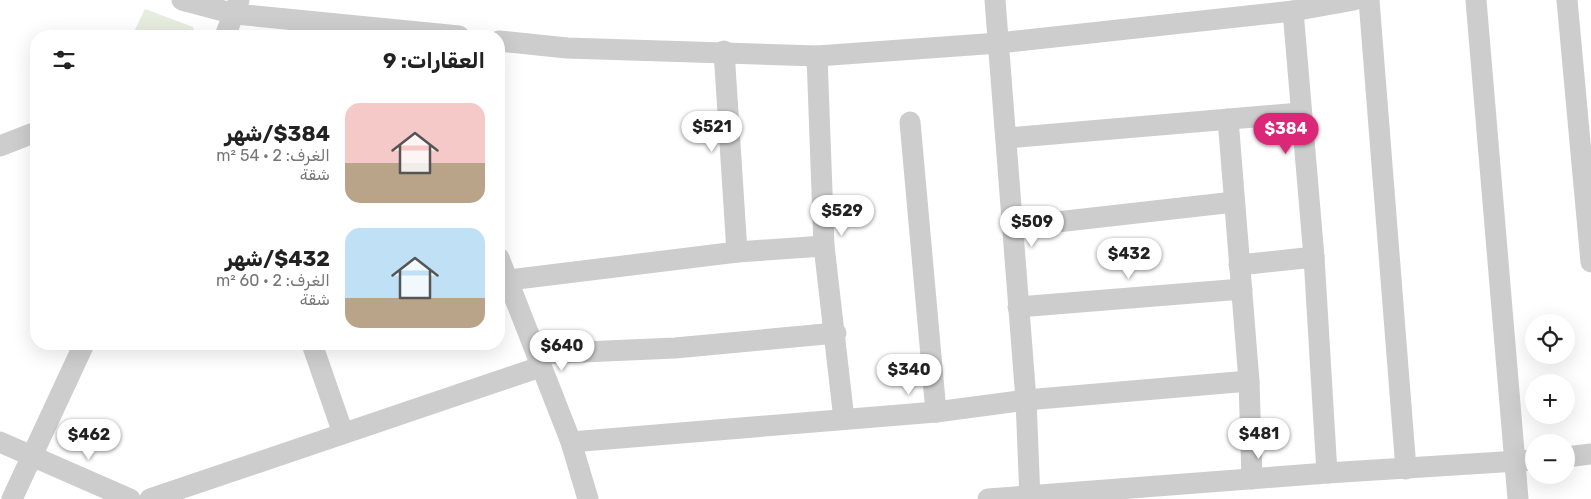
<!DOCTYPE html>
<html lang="ar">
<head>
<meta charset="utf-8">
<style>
  :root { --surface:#fff; --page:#f2f2f2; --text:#222; --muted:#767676; --accent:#db2777 }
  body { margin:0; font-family:Rubik,"Noto Naskh Arabic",sans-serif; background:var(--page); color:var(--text); direction:rtl; height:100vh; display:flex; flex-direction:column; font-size:19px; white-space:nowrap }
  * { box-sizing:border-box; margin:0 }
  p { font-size:16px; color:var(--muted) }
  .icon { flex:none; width:28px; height:28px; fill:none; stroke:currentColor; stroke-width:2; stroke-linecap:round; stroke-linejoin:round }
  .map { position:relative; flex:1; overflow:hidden; direction:ltr }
  .sheet { position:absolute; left:30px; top:30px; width:475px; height:320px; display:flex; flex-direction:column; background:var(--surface); border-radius:20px; box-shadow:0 5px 20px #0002; direction:rtl }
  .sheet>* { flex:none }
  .tools { position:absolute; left:1525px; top:314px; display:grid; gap:10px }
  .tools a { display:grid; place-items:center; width:50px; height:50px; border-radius:50%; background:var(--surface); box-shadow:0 5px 20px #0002; font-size:25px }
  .price { position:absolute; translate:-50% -42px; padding:0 11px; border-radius:18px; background:#fff; color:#222; font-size:16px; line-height:32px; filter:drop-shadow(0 1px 2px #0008) }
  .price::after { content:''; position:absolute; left:50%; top:30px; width:15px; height:11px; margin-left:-8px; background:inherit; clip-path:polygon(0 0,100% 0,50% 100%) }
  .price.selected { background:var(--accent); color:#fff }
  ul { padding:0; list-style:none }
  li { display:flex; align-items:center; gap:15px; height:125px; padding:0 20px }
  li span { display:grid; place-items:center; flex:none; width:140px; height:100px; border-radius:15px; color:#555 }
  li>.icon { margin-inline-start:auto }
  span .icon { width:60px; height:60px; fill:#fffc; stroke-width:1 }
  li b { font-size:21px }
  h2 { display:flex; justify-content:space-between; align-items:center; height:60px; padding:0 20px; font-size:21px }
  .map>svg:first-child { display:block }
  .green { fill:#e6eddf }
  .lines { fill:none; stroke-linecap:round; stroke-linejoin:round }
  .minor { stroke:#cdcdcd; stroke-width:21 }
</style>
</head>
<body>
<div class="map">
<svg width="1591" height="499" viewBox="0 0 1591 499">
  <rect width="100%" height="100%" fill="#fff"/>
  <path class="green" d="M145 9 193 27 196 36H132Z"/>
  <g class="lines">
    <g class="minor">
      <path d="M182 0 235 14 459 36"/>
      <path d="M995 0 1026 400 1030 499"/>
      <path d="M1369 0 1406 469"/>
      <path d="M1476 0 1518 499"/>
      <path d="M1567 0 1591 262"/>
      <path d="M225 36 239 0"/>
      <path d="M499 41 567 48 817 56 999 43 1293 11 1354 0"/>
      <path d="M724 51 737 252"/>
      <path d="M817 56 824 246 844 419"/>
      <path d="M1228 119 1249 381 1252 479"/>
      <path d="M910 122 936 412"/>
      <path d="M1007 138 1300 113"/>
      <path d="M0 146 36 132"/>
      <path d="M1013 227 1234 202"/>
      <path d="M1314 257 1327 473"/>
      <path d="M499 258 571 442 588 499"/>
      <path d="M1239 265 1314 257 1293 11"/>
      <path d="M509 280 737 252 824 246"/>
      <path d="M1018 307 1242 289"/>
      <path d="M312 344 343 433"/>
      <path d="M537 354 675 348 836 333"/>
      <path d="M0 442 130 499"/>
      <path d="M571 442 936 412 1026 400 1249 381"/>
      <path d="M1566 457 1591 454"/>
      <path d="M12 499 84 344"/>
      <path d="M150 499 540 367"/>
      <path d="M988 499 1327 473 1534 460"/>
    </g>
  </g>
</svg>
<div class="tools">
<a><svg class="icon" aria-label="locate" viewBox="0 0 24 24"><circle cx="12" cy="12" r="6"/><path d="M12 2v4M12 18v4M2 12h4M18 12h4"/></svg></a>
<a>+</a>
<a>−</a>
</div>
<b class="price" style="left:712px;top:153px">$521</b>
<b class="price selected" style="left:1286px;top:155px">$384</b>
<b class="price" style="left:842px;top:237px">$529</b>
<b class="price" style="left:1032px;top:248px">$509</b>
<b class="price" style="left:1129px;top:280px">$432</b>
<b class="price" style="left:562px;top:372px">$640</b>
<b class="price" style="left:909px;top:396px">$340</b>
<b class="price" style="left:1259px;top:460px">$481</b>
<b class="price" style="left:89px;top:461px">$462</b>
<section class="sheet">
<h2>العقارات: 9<svg class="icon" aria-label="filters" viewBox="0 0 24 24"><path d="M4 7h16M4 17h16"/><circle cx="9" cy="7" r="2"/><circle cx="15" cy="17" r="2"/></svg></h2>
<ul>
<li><span style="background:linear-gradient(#f6c9c9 60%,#b9a48a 0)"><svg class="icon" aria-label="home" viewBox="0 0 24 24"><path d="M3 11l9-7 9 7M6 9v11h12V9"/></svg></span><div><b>$384/شهر</b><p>الغرف: 2 · 54 m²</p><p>شقة</p></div></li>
<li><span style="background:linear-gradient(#bfe0f5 70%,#b9a48a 0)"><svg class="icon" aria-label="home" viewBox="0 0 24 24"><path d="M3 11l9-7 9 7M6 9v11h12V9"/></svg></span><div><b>$432/شهر</b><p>الغرف: 2 · 60 m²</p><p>شقة</p></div></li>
</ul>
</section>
</div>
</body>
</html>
